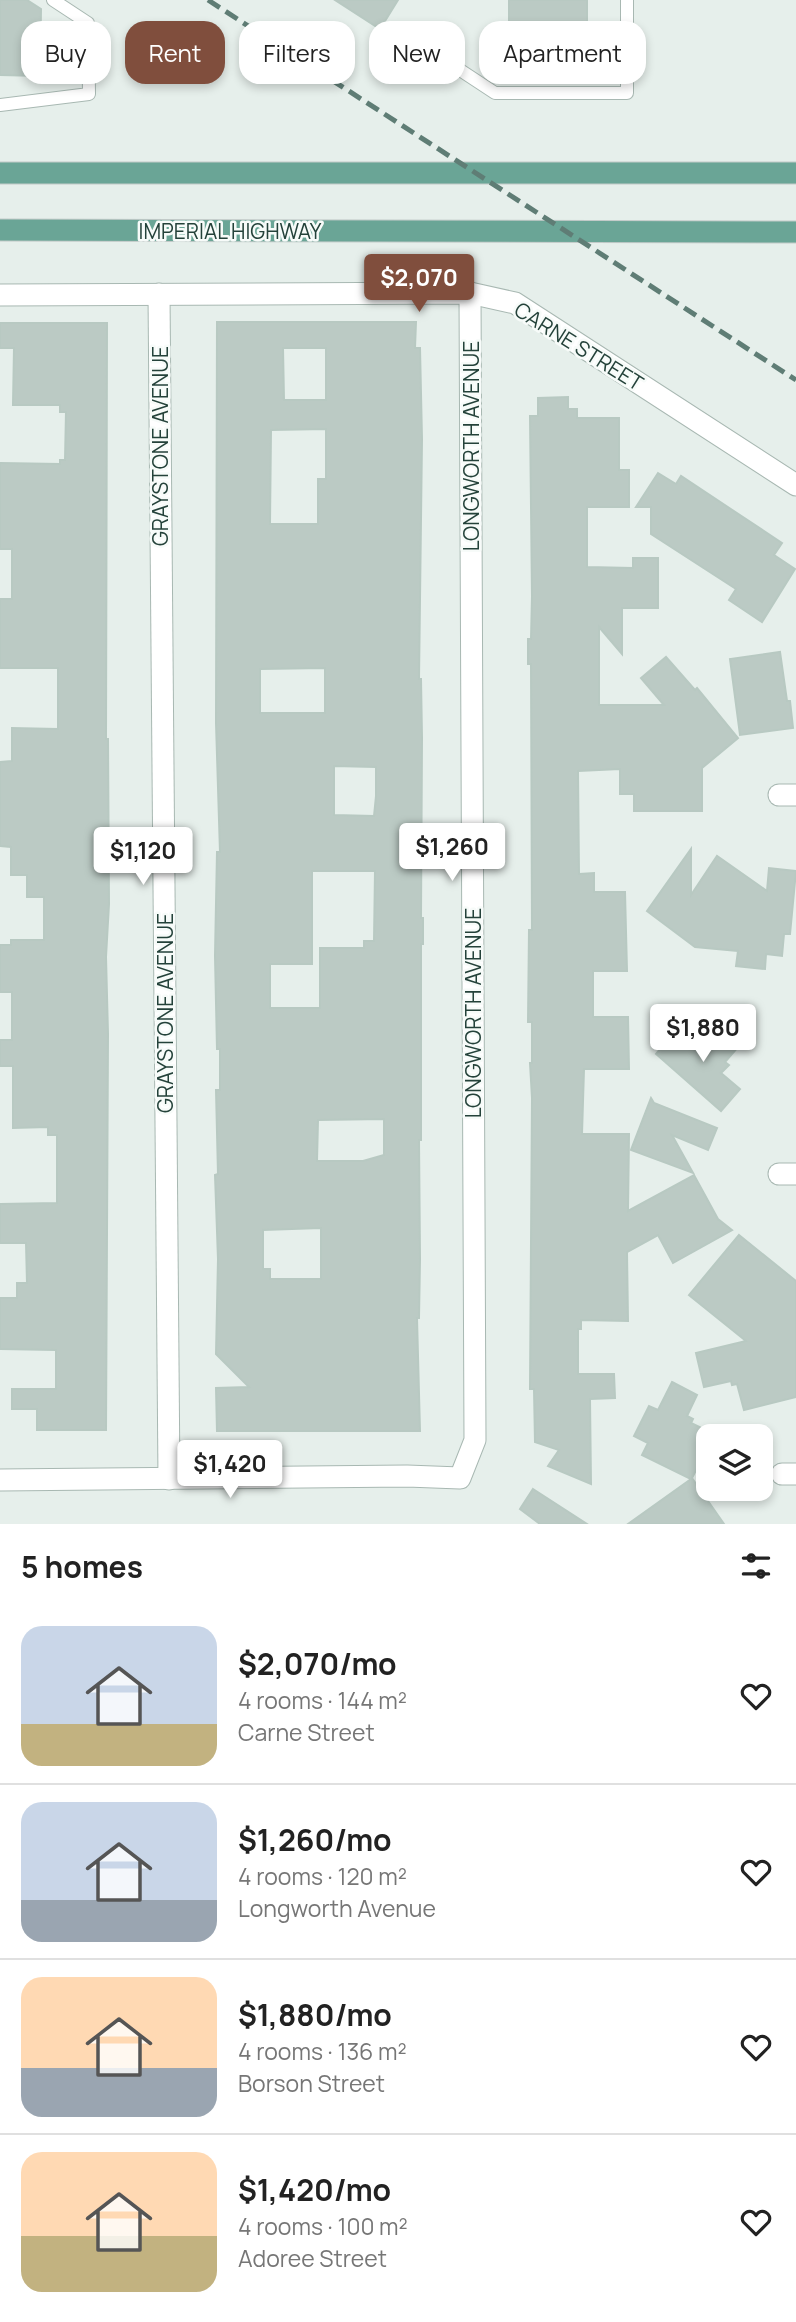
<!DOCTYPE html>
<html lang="en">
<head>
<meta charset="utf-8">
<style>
  :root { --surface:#fff; --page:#f6f6f6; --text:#222; --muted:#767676; --line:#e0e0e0; --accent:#804e3d }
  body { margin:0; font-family:Manrope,sans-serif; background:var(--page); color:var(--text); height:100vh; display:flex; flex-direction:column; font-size:26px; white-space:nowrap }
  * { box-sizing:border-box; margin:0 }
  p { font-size:23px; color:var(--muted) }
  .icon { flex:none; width:38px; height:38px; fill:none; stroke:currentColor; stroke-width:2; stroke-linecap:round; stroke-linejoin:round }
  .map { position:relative; height:1524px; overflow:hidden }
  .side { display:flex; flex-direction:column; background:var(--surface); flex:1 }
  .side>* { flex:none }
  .banner { position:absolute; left:21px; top:21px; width:754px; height:63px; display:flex; gap:14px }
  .fabs { position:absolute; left:696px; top:1424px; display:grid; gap:14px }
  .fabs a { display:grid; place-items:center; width:77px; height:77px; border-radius:14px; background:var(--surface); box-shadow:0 4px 10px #0003; font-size:35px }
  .price { position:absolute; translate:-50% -60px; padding:0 16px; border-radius:7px; background:#fff; color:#222; font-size:23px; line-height:46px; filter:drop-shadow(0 2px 4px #0008) }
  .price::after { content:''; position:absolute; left:50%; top:42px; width:21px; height:16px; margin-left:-10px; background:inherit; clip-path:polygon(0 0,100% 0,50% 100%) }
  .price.active { background:var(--accent); color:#fff }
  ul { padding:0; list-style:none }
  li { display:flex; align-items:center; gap:21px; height:175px; padding:0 21px }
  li+li { border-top:2px solid var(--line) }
  li span { display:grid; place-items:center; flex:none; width:196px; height:140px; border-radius:21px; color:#555 }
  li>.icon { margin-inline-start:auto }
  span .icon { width:84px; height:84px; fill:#fffc; stroke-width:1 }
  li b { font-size:30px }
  h2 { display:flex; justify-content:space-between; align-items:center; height:84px; padding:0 21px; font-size:30px }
  .tag { padding:0 24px; border-radius:21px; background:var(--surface); box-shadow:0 4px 10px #0003; font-size:24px; line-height:63px }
  .tag.active { background:var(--accent); color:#fff }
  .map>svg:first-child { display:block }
  .building { fill:#bbcac4; stroke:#b8c9c2; stroke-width:2; fill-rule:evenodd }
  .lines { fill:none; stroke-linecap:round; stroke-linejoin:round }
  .lane-casing { stroke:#a8b8b2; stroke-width:14 }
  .street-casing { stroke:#a8b8b2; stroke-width:23 }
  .primary-casing { stroke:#c2cac8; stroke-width:23 }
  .lane { stroke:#fff; stroke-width:12 }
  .street { stroke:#fff; stroke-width:21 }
  .primary { stroke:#6aa596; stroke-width:21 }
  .rail { stroke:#5f7d75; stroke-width:5; stroke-dasharray:14 7; stroke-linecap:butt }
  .labels { text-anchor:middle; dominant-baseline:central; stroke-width:5; stroke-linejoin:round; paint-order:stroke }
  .street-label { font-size:21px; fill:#24423a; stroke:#f7fbf9 }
</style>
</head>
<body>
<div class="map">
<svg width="796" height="1524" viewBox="0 0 796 1524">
  <rect width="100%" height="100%" fill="#e6efeb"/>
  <g class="building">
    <path d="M0 0H27L41 9 40 76 0 75Z"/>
    <path d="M335 0H398L380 29Z"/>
    <path d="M509 0H587V41L509 42Z"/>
    <path d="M217 322H416L415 348H420L422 439 419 679H421L422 738 421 918H423V944H421V1140H419L420 1259 419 1318H417L420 1431H217L216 1388 249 1387 216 1354 218 1259 215 1175 218 1174 216 1090H220V1049H217L215 956 217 852H220L216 723ZM283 348H326V400H284ZM326 429V479H318V524H270L271 430ZM325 668V713H260V669ZM334 766 376 767V796L374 816 334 815ZM312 871H375L374 941H364V948H320V1008H270V964H312ZM384 1119V1155L363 1161H317L318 1120ZM321 1228V1279H270V1269H263V1230Z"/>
    <path d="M0 323H107L106 739H108L109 904 106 957 108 1034 106 1430H37V1409H12V1389H56V1350L0 1349V1298H17V1283H27L26 1243H0V1204L57 1203V1135H48V1127L13 1128V1066H0V1040H12V992H0V945H11V940H44V897H27V875H11V847L0 846V762L12 761V728L58 729V668H0V599H12V549H0V463L60 464V460H65L66 412H60V405H13L14 348H0Z"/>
    <path d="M568 397V409H577V418H619V470H629V507H587V567L633 568V558H658V608H622V654L599 627V705H664L641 678 666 657 695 690 697 688 738 738 702 768V811H634V794H620V769L578 771 579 874 594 873V892H625L627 971H593V1017H628L629 1069H584L582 1134H629L628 1211 694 1175 718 1219 732 1230 673 1263 658 1235 627 1252 628 1321 581 1320V1329H578V1374H614L615 1398 590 1399 591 1484 548 1466 559 1450 535 1442 534 1389H530L532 1098 530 1063H532V1022H528L529 930H532L531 664H528V639H531L532 596 530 416H538V398Z"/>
    <path d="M658 473 676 484 681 476 782 543 774 555 795 569 762 622 729 600 736 589 651 534V507H636Z"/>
    <path d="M780 652 787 701H790L793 728 740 735 730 659Z"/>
    <path d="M691 849V895L717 856 767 891 769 868 796 871 790 934H784L782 956 766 954 765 969 736 966 738 951 695 947 647 911Z"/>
    <path d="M711 1023 738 1047 725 1062 729 1065 721 1073 740 1089 721 1111 656 1054 675 1032 691 1046Z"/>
    <path d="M651 1098 654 1103 717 1128 708 1150 672 1135 693 1173 631 1150Z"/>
    <path d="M739 1235 796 1281V1397L744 1410 737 1384 732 1385 731 1381 704 1387 696 1353 746 1341 689 1295Z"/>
    <path d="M672 1382 697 1395 687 1416 693 1419 691 1423 714 1434 713 1437H709V1445L692 1478 724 1524H628L691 1479 642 1455 648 1443 634 1436 649 1406 658 1410Z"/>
    <path d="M533 1489 587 1524H540L520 1509Z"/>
  </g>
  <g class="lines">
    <g class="lane-casing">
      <g id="lane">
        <path d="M416 41 495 93H627V0"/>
        <path d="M0 105 89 94 88 23 53 0"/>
      </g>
    </g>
    <g class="street-casing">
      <g id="street">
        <path d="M159 294 169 1479"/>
        <path d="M0 295 470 293 515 303 796 485"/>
        <path d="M779 795H796"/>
        <path d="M779 1174H796"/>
        <path d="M782 1474H796"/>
        <path d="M0 1480 407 1476 460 1478 475 1440 470 293"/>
      </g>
    </g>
    <g class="primary-casing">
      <g id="primary">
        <path d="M0 173H796"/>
        <path d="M0 230 796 232"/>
      </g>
    </g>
    <use href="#lane" class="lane"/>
    <use href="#street" class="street"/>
    <use href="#primary" class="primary"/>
    <path class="rail" d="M208 0 796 380"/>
  </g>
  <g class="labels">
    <g class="street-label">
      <text x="230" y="231">IMPERIAL HIGHWAY</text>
      <text transform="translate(579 346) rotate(32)">CARNE STREET</text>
      <text transform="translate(160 446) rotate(-90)">GRAYSTONE AVENUE</text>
      <text transform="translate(471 446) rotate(-90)">LONGWORTH AVENUE</text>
      <text transform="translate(165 1013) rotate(-90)">GRAYSTONE AVENUE</text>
      <text transform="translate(473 1013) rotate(-90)">LONGWORTH AVENUE</text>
    </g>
  </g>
</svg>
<div class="fabs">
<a><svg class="icon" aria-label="layers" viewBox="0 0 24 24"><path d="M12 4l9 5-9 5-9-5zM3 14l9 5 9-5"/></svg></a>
</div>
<b class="price active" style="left:419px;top:314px">$2,070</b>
<b class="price" style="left:452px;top:883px">$1,260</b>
<b class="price" style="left:143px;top:887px">$1,120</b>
<b class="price" style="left:703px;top:1064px">$1,880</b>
<b class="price" style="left:230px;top:1500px">$1,420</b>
<div class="banner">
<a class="tag">Buy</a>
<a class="tag active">Rent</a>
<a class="tag">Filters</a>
<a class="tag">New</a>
<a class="tag">Apartment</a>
</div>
</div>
<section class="side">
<h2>5 homes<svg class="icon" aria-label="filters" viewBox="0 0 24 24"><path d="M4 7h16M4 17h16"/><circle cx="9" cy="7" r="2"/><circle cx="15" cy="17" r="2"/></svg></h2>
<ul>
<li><span style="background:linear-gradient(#c9d6e8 70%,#c2b280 0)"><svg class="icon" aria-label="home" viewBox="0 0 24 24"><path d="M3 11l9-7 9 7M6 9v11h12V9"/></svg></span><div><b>$2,070/mo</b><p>4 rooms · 144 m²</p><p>Carne Street</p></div><svg class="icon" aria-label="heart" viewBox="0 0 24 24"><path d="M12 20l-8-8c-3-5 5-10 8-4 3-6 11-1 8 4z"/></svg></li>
<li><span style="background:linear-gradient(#c9d6e8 70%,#9aa5b1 0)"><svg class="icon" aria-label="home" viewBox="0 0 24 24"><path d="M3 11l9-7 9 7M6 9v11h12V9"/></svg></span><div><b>$1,260/mo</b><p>4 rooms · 120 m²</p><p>Longworth Avenue</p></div><svg class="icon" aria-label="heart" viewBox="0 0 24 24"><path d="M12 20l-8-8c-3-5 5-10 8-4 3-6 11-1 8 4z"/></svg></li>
<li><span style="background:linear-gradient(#ffd9b3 65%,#9aa5b1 0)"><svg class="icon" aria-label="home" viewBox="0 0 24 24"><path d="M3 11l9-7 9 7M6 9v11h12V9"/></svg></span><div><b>$1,880/mo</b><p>4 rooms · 136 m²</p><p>Borson Street</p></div><svg class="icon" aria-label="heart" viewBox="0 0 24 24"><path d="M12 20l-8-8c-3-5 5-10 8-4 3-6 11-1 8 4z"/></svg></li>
<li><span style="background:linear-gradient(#ffd9b3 60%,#c2b280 0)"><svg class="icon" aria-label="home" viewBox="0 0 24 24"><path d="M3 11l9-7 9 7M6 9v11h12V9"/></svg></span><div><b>$1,420/mo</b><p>4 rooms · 100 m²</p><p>Adoree Street</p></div><svg class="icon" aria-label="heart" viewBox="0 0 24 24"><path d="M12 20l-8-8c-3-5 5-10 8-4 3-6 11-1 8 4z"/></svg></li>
</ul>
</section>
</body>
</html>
